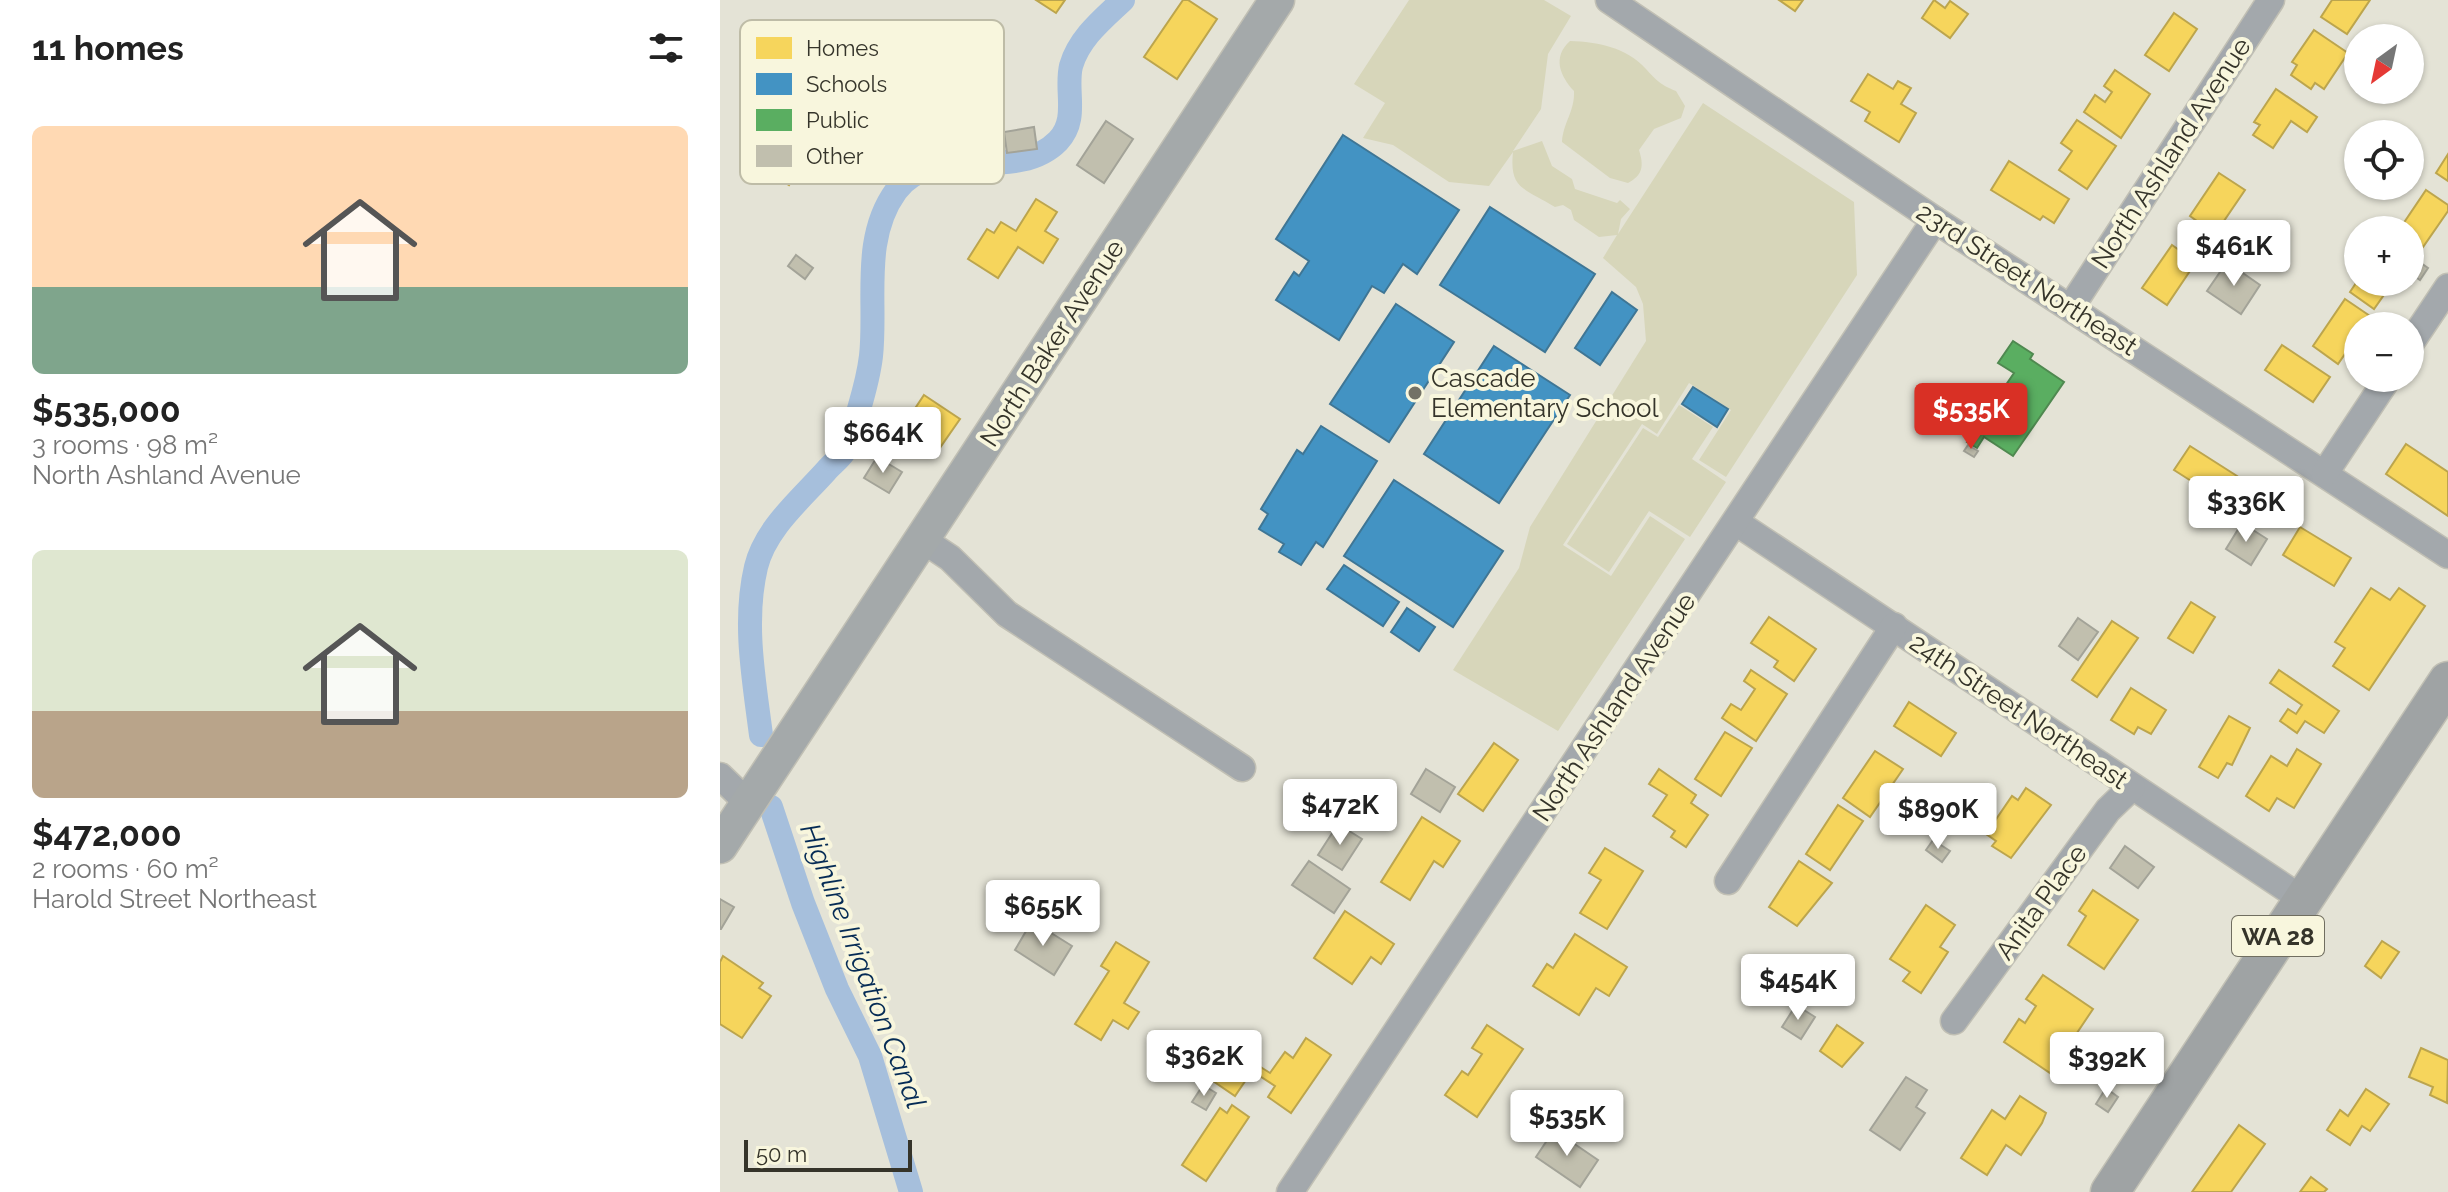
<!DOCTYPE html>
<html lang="en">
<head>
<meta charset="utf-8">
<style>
  :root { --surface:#fff; --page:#f2f2f2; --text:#222; --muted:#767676; --accent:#d93025 }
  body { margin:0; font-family:Raleway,sans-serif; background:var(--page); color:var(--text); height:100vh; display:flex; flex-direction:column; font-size:30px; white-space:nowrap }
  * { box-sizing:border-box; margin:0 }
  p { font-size:26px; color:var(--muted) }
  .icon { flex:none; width:44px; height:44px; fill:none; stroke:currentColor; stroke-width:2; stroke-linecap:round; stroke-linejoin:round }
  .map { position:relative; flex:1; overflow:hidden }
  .side { display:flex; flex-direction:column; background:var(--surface); width:720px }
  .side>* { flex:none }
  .needle { width:52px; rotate:213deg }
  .buttons { position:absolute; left:1624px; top:24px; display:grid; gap:16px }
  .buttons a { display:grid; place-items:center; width:80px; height:80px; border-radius:50%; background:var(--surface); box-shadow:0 2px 6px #0004; font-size:40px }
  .scale { position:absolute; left:24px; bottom:20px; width:168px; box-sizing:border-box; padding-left:8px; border:4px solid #35342a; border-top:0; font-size:22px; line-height:28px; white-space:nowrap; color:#35342a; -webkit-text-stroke:6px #f8f6dd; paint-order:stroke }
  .price { position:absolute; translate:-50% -68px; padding:0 18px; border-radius:8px; background:#fff; color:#222; font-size:26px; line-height:52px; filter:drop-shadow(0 2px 4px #0008) }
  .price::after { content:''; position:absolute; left:50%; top:48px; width:24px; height:18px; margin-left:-12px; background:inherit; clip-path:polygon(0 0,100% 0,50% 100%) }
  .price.on { background:var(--accent); color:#fff }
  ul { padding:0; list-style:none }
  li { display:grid; align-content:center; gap:16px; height:424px; padding:0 32px }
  li span { display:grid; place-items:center; height:248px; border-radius:12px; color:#555 }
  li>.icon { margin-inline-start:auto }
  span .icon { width:144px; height:144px; fill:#fffc; stroke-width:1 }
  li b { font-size:34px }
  h2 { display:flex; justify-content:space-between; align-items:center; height:96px; padding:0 32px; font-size:34px }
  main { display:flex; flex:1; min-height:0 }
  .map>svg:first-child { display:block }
  .green { fill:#d7d6ba }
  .homes { fill:#f6d55c; stroke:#bca54d; stroke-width:2 }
  .schools { fill:#4393c3; stroke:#3f7695; stroke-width:2 }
  .public { fill:#5aae61; stroke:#4f8950; stroke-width:2 }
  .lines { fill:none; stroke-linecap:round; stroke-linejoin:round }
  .canal { stroke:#a6bfdc; stroke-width:24 }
  .building { fill:#c1bfae; stroke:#a3a398; stroke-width:2 }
  .minor-casing { stroke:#c0bfb4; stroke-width:29 }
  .major-casing { stroke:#c0bfb4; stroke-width:37 }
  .highway-casing { stroke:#c0bfb4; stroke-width:41 }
  .minor { stroke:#a3a8ac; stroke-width:26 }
  .major { stroke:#a4a9aa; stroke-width:34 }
  .highway { stroke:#9fa3a4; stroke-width:38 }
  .poi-dot { fill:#727166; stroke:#f8f6dd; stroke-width:3 }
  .labels { text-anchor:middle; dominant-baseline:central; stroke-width:8; stroke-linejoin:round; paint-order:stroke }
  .shield { fill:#f8f6dd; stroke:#706e60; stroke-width:2 }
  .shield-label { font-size:24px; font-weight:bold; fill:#35342a }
  .street-label { font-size:26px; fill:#35342a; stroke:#f8f6dd }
  .poi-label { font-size:26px; fill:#35342a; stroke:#f8f6dd; text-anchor:start }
  .water-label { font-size:28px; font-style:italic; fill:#052b55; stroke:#f8f6dd }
  .key { fill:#f8f6dd; stroke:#bebca7; stroke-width:2 }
  .key-label { font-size:22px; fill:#35342a }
</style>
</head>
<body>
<main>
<section class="side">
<h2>11 homes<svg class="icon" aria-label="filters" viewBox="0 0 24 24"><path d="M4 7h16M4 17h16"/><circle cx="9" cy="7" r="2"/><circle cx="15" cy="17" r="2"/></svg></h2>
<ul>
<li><span style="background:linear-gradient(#ffd9b3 65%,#7fa58c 0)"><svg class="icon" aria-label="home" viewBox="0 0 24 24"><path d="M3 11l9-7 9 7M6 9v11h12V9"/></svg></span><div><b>$535,000</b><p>3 rooms · 98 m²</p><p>North Ashland Avenue</p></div></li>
<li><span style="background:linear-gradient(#dfe7d0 65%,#b9a48a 0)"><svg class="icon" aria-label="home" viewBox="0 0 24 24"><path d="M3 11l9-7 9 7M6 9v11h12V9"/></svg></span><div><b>$472,000</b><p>2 rooms · 60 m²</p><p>Harold Street Northeast</p></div></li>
</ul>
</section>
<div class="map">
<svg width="1728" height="1192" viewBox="0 0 1728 1192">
  <rect width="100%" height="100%" fill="#e4e3d6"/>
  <g class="green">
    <path d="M689 0H824L851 16 828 54 821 109 793 151 822 141 832 166 852 179 855 189 897 203 900 200 910 209 901 219 898 234 983 103 1134 202 1137 275 1006 477 979 460 1011 410 969 383 937 434 922 424 843 545 891 576 930 516 965 539 838 731 733 670 799 568 810 527 926 341 923 304 916 287 883 258 897 235 879 237 854 220 851 210 843 205 835 207C805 188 789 190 793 152L769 186 729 182 673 145 643 138 665 103 634 84Z"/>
    <path d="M850 41C878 42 906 47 926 69 937 81 941 85 956 91L965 106 961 118 934 129 919 150C924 166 923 175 908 183L890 178 842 142C843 123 855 111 854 91 840 76 832 57 850 41Z"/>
    <path d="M959 405 993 427 972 459 1006 482 970 537 929 511 889 572 847 544 923 428 938 437Z"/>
  </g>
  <g class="homes">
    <path d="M316 0H345L336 13Z"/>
    <path d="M463 0H468L497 19 457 79 424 57Z"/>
    <path d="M1059 0H1083L1075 11Z"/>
    <path d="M1214 0 1225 8 1230 1 1248 14 1230 38 1202 18Z"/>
    <path d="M1612 0H1650L1627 34 1601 17Z"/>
    <path d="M1454 13 1477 29 1449 71 1425 55Z"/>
    <path d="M1594 30 1628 53 1604 89 1595 83 1591 89 1571 75 1577 65 1572 62Z"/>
    <path d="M1395 70 1430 94 1401 138 1364 112 1375 95 1385 102 1392 92 1384 86Z"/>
    <path d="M1148 74 1173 89 1178 81 1191 88 1181 104 1196 113 1179 142 1145 121 1150 112 1131 101Z"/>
    <path d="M1556 89 1597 117 1587 132 1571 121 1553 148 1533 135 1540 125 1534 122Z"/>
    <path d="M59 103 103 132 69 185 24 156Z"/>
    <path d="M1357 120 1396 146 1367 189 1339 170 1352 151 1341 143Z"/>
    <path d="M1728 154V181L1716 173Z"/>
    <path d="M1289 161 1349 199 1334 223 1323 216 1320 220 1271 190Z"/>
    <path d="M1499 173 1525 190 1495 234 1470 216Z"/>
    <path d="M1706 190 1728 205V211L1703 247 1690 238V230H1679Z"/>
    <path d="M316 199 337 212 325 231 338 239 323 263 298 247 278 278 248 259 267 229 274 233 281 222 296 231Z"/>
    <path d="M1452 245 1476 262 1447 305 1422 288Z"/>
    <path d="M1638 280V282H1673L1654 309 1630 292Z"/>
    <path d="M1625 299 1650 316 1644 326H1638V335L1618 364 1593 346Z"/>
    <path d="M1562 345 1610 377 1593 402 1545 370Z"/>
    <path d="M204 395 240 419 217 452 182 428Z"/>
    <path d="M1686 444 1728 472V516L1666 474Z"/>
    <path d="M1470 446 1517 476 1501 500 1454 470Z"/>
    <path d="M1580 527 1631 558 1614 586 1563 555Z"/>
    <path d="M1651 588 1670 600 1679 588 1705 606 1649 690 1613 666 1625 648 1615 642Z"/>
    <path d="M1471 602 1495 617 1473 653 1448 638Z"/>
    <path d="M1049 617 1096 649 1074 681 1054 667 1058 661 1031 643Z"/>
    <path d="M1392 621 1418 638 1377 697 1352 680Z"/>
    <path d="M1031 670 1067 694 1036 741 1002 718 1011 704 1021 710 1035 689 1024 681Z"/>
    <path d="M1559 670 1619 711 1604 733 1585 721 1577 733 1560 721 1568 709 1576 714 1582 705 1550 683Z"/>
    <path d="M1411 688 1446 710 1431 734 1418 727 1414 734 1391 720Z"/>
    <path d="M1189 702 1236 733 1221 756 1174 726Z"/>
    <path d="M1509 716 1530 728 1512 765 1507 763 1498 778 1479 767Z"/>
    <path d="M1005 732 1032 748 1001 796 975 779Z"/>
    <path d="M774 743 798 760 763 811 738 794Z"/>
    <path d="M1577 749 1601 764 1574 808 1557 798 1549 811 1526 796 1551 756 1567 766Z"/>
    <path d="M1155 751 1183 769 1150 817 1123 798Z"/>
    <path d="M939 769 976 795 971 803 988 815 966 847 951 837 955 831 933 816 947 795 929 784Z"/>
    <path d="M1306 788 1331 805 1291 858 1272 846 1276 841 1266 834 1292 796 1298 800Z"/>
    <path d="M1118 805 1143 821 1110 870 1086 854Z"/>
    <path d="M702 817 740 841 723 867 714 861 690 900 661 882Z"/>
    <path d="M885 848 923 871 887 929 860 913 881 880 869 873Z"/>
    <path d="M1079 861 1112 883 1077 926 1049 907Z"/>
    <path d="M1373 890 1418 920 1384 969 1348 945 1366 916 1359 911Z"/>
    <path d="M1206 905 1235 925 1220 947 1228 952 1201 993 1183 981 1190 972 1170 959Z"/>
    <path d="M625 911 674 944 661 964 651 957 632 984 594 958Z"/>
    <path d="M855 934 907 967 889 996 876 988 859 1015 813 986 827 964 833 968Z"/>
    <path d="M1662 941 1679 952 1661 978 1645 966Z"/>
    <path d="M396 942 429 962 404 1003 419 1012 408 1029 393 1020 381 1040 355 1024 389 971 381 966Z"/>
    <path d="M3 956 43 983 39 988 51 996 22 1038 0 1024V962Z"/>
    <path d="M1323 975 1373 1009 1330 1073 1284 1042 1299 1019 1305 1023 1316 1006 1306 999Z"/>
    <path d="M767 1025 803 1049 757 1117 725 1095 742 1071 748 1075 762 1054 752 1048Z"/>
    <path d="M1117 1025 1143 1043 1122 1067 1100 1051Z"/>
    <path d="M586 1038 611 1055 571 1113 548 1097 555 1086 532 1071 515 1096 490 1079 515 1042 540 1059 536 1064 550 1073 565 1052 573 1058Z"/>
    <path d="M1701 1048 1728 1060 1727 1103 1710 1095 1713 1087 1689 1077Z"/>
    <path d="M1646 1089 1669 1104 1650 1131 1642 1126 1630 1145 1607 1130 1620 1110 1628 1116Z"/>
    <path d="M1300 1096 1326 1113 1322 1123 1301 1155 1286 1145 1267 1175 1241 1158 1272 1110 1285 1119Z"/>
    <path d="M512 1105 529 1117 486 1181 462 1165 500 1108 507 1113Z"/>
    <path d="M1519 1125 1545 1144 1511 1192H1472Z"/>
    <path d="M1591 1177 1607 1189 1604 1192H1580Z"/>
  </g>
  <g class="schools">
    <path d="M623 135 739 210 697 274 683 264 664 293 652 286 619 340 556 300 574 272 579 276 589 261 556 239Z"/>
    <path d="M770 207 875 274 825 352 720 285Z"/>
    <path d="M892 292 917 310 880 365 855 348Z"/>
    <path d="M676 304 734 342 669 442 610 404Z"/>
    <path d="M774 346 850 395 779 503 704 454Z"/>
    <path d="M973 387 1008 409 997 427 962 404Z"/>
    <path d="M601 426 657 461 603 547 596 542 581 565 559 552 564 544 539 529 548 514 541 509 577 450 583 454Z"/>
    <path d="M674 480 783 551 733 627 624 556Z"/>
    <path d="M624 565 679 602 663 626 607 589Z"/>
    <path d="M687 608 715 627 699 651 671 632Z"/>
  </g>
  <path class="public" d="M1293 341 1313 354 1310 359 1344 382 1293 456 1264 437 1257 448 1247 442 1294 373 1278 363Z"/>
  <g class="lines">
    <g class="canal">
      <path d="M41 735C34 680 23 622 36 567 45 529 80 500 106 471 112 464 122 457 126 449 132 437 135 422 139 409 144 392 149 373 151 356 157 302 141 239 176 191 213 140 295 185 338 141 359 119 345 91 351 66 359 38 383 19 403 0"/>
      <path d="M51 807 83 903 117 989 150 1056 191 1192"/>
    </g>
  </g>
  <g class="building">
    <path d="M386 121 413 139 384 183 357 165Z"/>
    <path d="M314 127 317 149 287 153 284 132Z"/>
    <path d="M76 255 93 268 85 279 68 266Z"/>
    <path d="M1691 256 1708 268 1700 280 1690 273Z"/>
    <path d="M1507 262 1540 285 1521 314 1487 291Z"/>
    <path d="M1248 445 1258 451 1254 457 1244 451Z"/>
    <path d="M157 457 182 472 169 493 144 478Z"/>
    <path d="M1522 523 1547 539 1531 565 1506 549Z"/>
    <path d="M1358 618 1378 632 1358 660 1339 646Z"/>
    <path d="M706 769 735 787 720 812 691 794Z"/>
    <path d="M618 824 642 839 622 870 598 855Z"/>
    <path d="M1213 840 1230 851 1222 862 1206 850Z"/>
    <path d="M1405 846 1434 867 1418 888 1390 868Z"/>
    <path d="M589 861 630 889 614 913 572 885Z"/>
    <path d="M0 899 14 907 1 929H0Z"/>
    <path d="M312 921 352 946 334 975 295 950Z"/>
    <path d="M1076 1005 1095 1017 1081 1039 1062 1027Z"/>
    <path d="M1186 1077 1207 1090 1196 1107 1205 1113 1180 1150 1150 1130Z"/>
    <path d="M483 1085 496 1093 486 1110 472 1102Z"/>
    <path d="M1386 1088 1398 1097 1388 1112 1376 1104Z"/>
    <path d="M834 1130 878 1160 860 1187 816 1157Z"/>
  </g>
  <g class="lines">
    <g class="minor-casing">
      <g id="minor">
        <path d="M889 0 1215 220 1728 555"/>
        <path d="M1351 307 1551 0"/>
        <path d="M1690 344 1728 287"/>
        <path d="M1605 473 1668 378"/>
        <path d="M1017 523 1582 899"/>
        <path d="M203 540 230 558 287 614 522 768"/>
        <path d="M0 776 29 804"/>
        <path d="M1008 881 1174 626"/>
        <path d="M1234 1021 1388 810 1412 787"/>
        <path d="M570 1192 1215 220"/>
      </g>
    </g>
    <g class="major-casing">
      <path id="major" d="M0 846 557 0"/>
    </g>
    <g class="highway-casing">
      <path id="highway" d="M1390 1192 1728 681"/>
    </g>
    <use href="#minor" class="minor"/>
    <use href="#major" class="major"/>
    <use href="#highway" class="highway"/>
  </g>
  <circle class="poi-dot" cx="695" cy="393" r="8"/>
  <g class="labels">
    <rect class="shield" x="1512" y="916" width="92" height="40" rx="6"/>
    <g class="shield-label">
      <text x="1558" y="936">WA 28</text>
    </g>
    <g class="street-label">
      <text transform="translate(1451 153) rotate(-57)">North Ashland Avenue</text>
      <text transform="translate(1307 279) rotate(33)">23rd Street Northeast</text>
      <text transform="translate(332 343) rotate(-57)">North Baker Avenue</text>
      <text transform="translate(894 707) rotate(-56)">North Ashland Avenue</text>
      <text transform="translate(1299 711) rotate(34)">24th Street Northeast</text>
      <text transform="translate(1321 902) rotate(-54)">Anita Place</text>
    </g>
    <g class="poi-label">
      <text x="711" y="378">Cascade<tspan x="711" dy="30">Elementary School</tspan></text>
    </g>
    <g class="water-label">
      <text transform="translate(143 966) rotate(69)">Highline Irrigation Canal</text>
    </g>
  </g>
  <rect x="20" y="20" width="264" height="164" rx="12" class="key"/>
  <rect x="36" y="37" width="36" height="22" fill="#f6d55c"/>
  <rect x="36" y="73" width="36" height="22" fill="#4393c3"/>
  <rect x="36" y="109" width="36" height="22" fill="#5aae61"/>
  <rect x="36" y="145" width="36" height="22" fill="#c1bfae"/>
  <g class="key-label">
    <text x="86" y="56">Homes</text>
    <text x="86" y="92">Schools</text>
    <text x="86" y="128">Public</text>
    <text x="86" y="164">Other</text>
  </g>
</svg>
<div class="buttons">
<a><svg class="needle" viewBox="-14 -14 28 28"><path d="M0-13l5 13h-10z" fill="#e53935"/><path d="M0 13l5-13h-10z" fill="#767676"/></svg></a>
<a><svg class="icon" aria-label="locate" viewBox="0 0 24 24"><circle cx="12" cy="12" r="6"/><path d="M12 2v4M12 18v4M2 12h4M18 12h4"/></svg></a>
<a>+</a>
<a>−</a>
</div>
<div class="scale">50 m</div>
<b class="price" style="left:1514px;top:288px">$461K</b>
<b class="price on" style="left:1251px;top:451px">$535K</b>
<b class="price" style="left:163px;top:475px">$664K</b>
<b class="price" style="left:1526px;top:544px">$336K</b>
<b class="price" style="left:620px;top:847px">$472K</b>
<b class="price" style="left:1218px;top:851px">$890K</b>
<b class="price" style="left:323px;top:948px">$655K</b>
<b class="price" style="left:1078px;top:1022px">$454K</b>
<b class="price" style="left:484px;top:1098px">$362K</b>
<b class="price" style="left:1387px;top:1100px">$392K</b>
<b class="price" style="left:847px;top:1158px">$535K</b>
</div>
</main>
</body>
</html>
